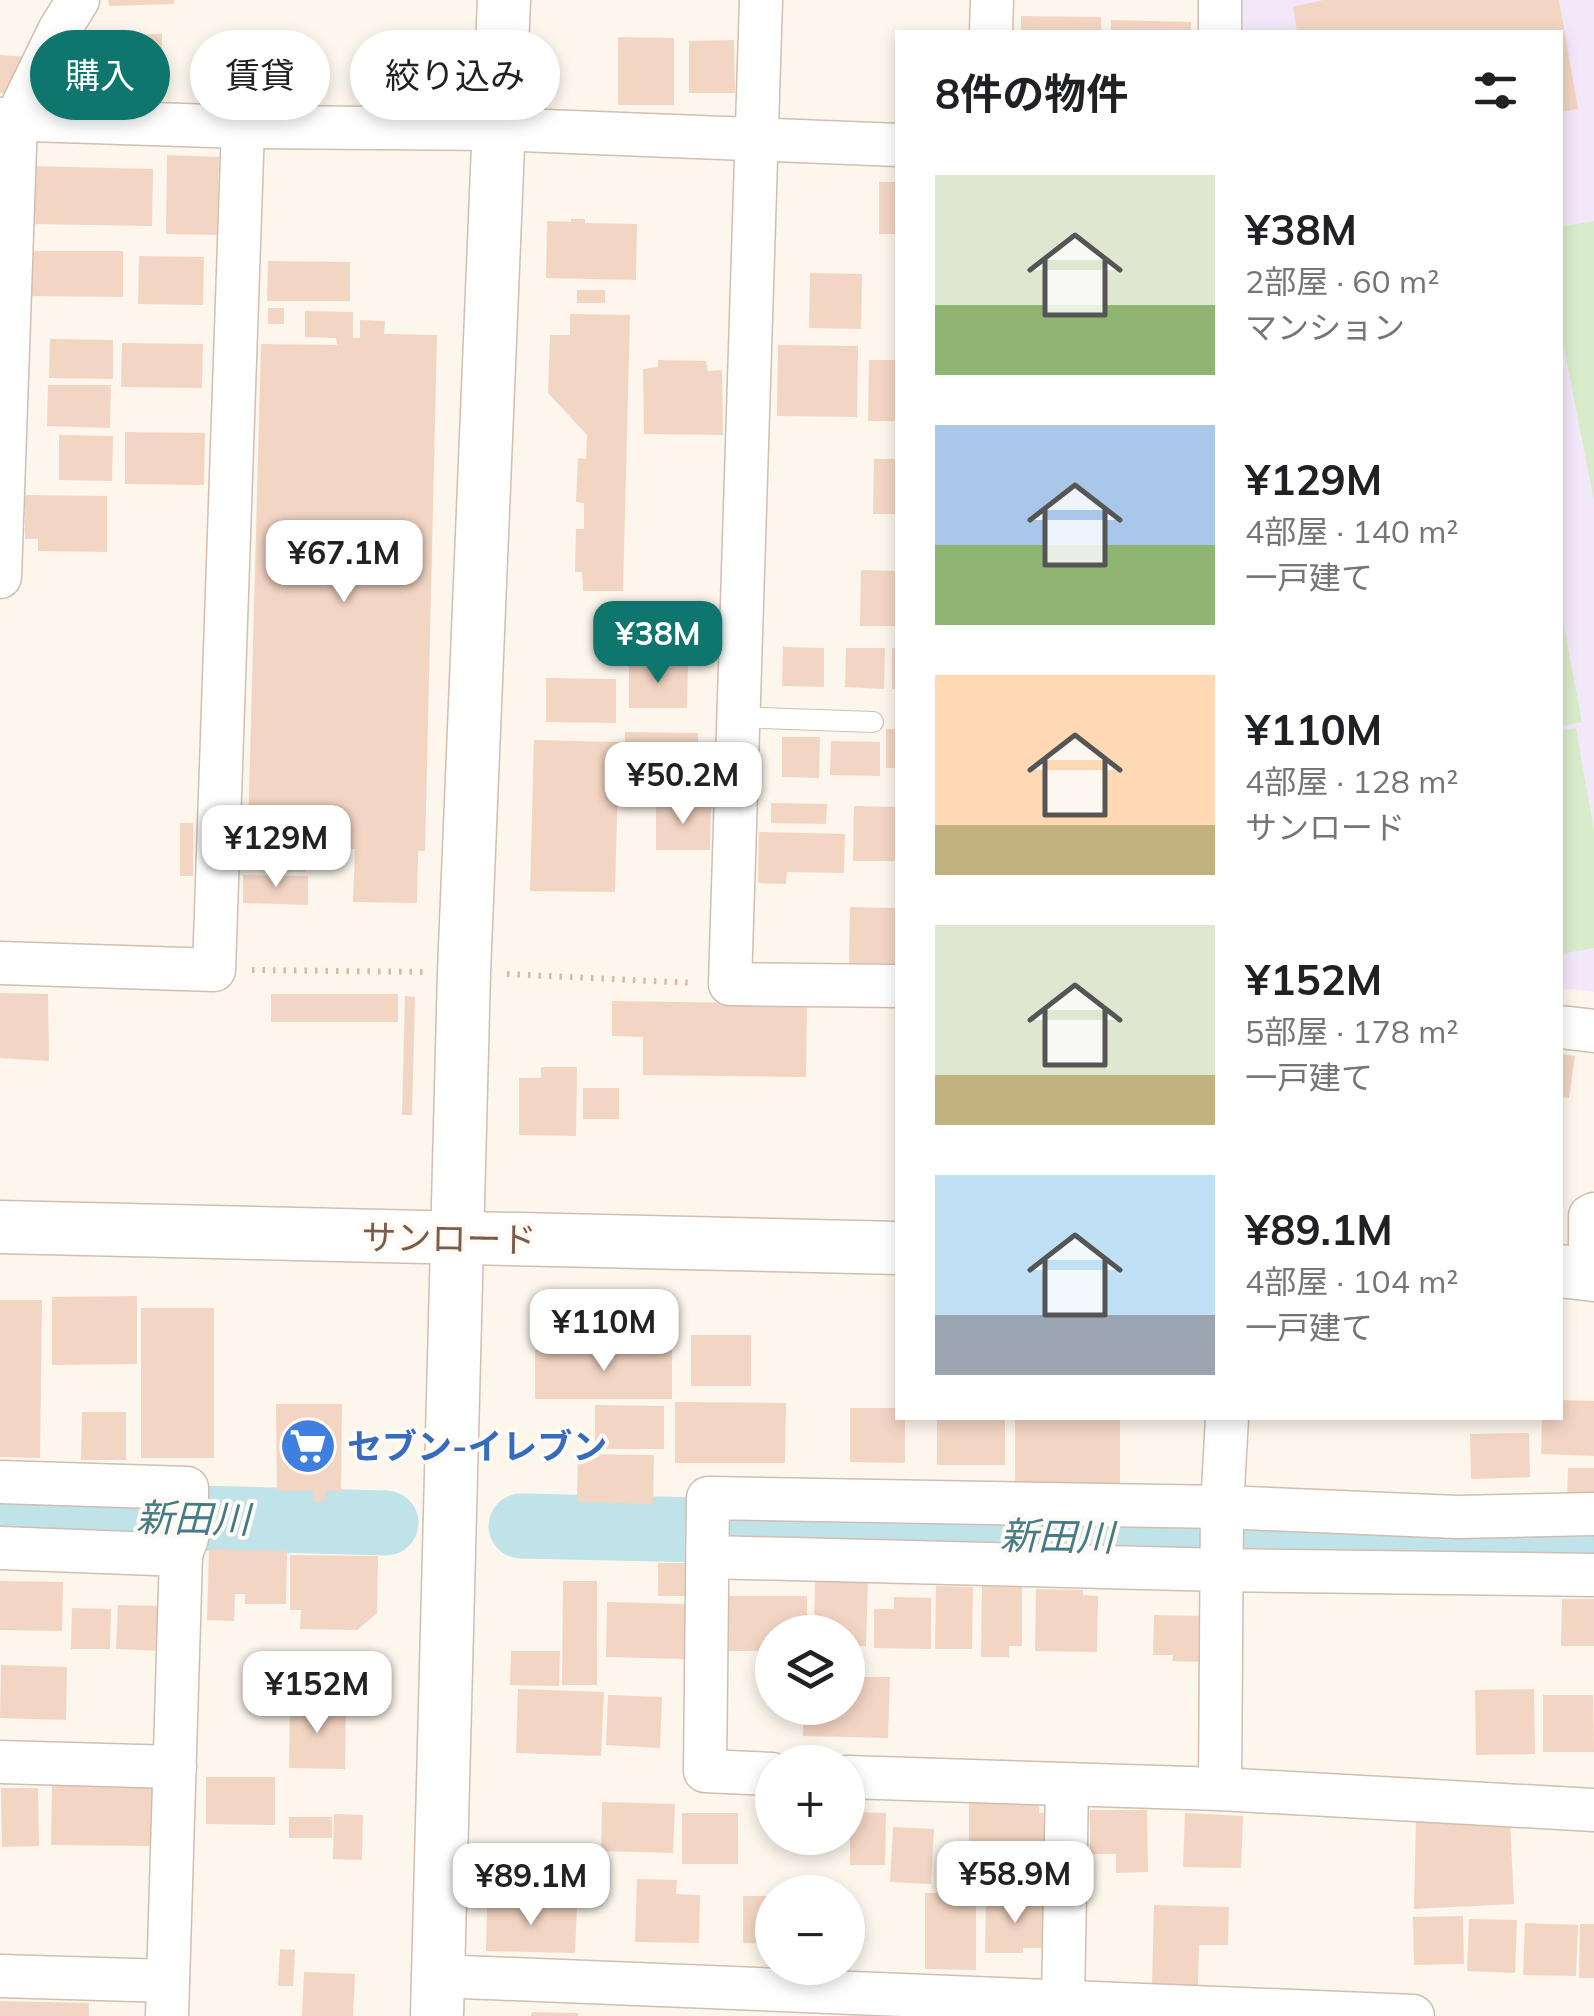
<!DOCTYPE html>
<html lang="ja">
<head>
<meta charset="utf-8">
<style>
  :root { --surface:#fff; --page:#f2f2f2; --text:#202124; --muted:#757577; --accent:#0f766e }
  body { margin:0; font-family:Mulish,"Noto Sans JP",sans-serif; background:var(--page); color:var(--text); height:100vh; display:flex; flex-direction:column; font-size:38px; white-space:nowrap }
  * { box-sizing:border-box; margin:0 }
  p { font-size:32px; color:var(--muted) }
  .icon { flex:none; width:55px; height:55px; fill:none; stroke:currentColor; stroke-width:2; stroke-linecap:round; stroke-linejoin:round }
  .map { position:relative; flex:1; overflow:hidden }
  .panel { position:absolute; left:895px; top:30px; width:668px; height:1390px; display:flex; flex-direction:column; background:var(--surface); border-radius:0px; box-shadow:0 5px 15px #0003 }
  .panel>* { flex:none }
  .hud { position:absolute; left:30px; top:30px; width:715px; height:90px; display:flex; gap:20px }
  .buttons { position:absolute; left:755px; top:1615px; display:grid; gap:20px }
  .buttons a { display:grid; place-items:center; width:110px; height:110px; border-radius:50%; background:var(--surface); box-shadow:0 5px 15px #0003; font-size:50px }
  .price { position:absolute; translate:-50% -85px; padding:0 22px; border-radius:20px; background:#fff; color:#222; font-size:32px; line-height:65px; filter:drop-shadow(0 2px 5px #0008) }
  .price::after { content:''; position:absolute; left:50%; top:60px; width:30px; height:22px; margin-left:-15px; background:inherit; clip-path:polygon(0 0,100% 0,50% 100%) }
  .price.current { background:var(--accent); color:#fff }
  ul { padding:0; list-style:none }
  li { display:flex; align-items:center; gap:30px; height:250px; padding:0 40px }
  li span { display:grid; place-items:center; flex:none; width:280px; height:200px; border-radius:0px; color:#555 }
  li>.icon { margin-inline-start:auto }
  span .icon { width:120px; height:120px; fill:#fffc; stroke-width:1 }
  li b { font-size:42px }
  h2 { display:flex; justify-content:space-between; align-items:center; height:120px; padding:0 40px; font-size:42px }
  .tag { padding:0 35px; border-radius:45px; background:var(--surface); box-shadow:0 5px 15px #0003; font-size:35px; line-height:90px }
  .tag.current { background:var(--accent); color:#fff }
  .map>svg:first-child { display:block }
  .education { fill:#f3e8fa }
  .green { fill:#d8ecc9 }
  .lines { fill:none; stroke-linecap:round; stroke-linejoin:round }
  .river { stroke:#bfe3e8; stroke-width:65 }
  .building { fill:#f3d5c3 }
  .service-casing { stroke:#d1beb0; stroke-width:22 }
  .minor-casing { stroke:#d1beb0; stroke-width:45 }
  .tertiary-casing { stroke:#d1beb0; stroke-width:55 }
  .path { stroke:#d9b8a5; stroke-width:6; stroke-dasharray:2.5 8; stroke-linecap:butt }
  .service { stroke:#fff; stroke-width:20 }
  .minor { stroke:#fff; stroke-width:42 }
  .tertiary { stroke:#fff; stroke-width:52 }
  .labels { text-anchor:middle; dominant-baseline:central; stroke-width:8; stroke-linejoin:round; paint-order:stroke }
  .street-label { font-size:35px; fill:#7a5c4d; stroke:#fffaf3 }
  .shop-label { font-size:35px; font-weight:bold; fill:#366cbe; stroke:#fffaf3; text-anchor:start }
  .water-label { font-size:38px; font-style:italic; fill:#437c86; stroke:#fffaf3 }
</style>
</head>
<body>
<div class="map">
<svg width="1594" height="2016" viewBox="0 0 1594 2016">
  <rect width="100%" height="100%" fill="#fdf6ec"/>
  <path class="education" d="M1237 0H1594V992L1560 988V32H1237Z"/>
  <g class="green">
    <path d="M1594 221V501L1560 328V227Z"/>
    <path d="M1560 605 1582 722 1560 726Z"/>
    <path d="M1576 728 1594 831V948L1560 954V730Z"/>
  </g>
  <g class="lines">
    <g class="river">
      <path d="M0 1513 386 1523"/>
      <path d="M521 1526 1488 1547 1594 1546"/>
    </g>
  </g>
  <g class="building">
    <path d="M108 0H174V4L109 6Z"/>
    <path d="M1323 0H1559L1578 109 1560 112V32H1297L1293 7Z"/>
    <path d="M1021 16 1101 17V32H1021Z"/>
    <path d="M1111 20 1191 22V32H1111Z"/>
    <path d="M76 30 86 35 162 34V72H141V82H103V76H76L75 49 69 46Z"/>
    <path d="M618 37 674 38V105H618Z"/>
    <path d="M734 40 735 93H689V41Z"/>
    <path d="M0 55 29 57 27 94 0 93Z"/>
    <path d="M167 155 219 157 217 235 166 234Z"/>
    <path d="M29 166 153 169 152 226 28 224Z"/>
    <rect x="879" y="182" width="19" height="52"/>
    <path d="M571 219H585V223L637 224 636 280 546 278 547 221 571 222Z"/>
    <path d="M25 251H123V297L25 296Z"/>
    <path d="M139 256 204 257 203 305 138 304Z"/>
    <path d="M268 261 350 262V301H267Z"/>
    <path d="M810 273 862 274 861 329 809 328Z"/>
    <rect x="577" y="290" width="28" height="13"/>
    <rect x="268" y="308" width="16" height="16"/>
    <path d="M305 311 353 312V338H360V320L385 321 384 334 437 335 425 851H418L417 903 353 902 355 849H345V863L306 862 305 872 247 870 261 344 337 345 336 338 305 337Z"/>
    <path d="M570 314 630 315 623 591H583L582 572H575L576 529H584V503L576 502 578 458 586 459 587 435 548 393 550 335H570Z"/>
    <path d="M50 339 113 340V379L49 378Z"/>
    <path d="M122 343 203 344 202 388 121 387Z"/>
    <path d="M778 345 858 346 857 417 777 416Z"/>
    <path d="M658 360 706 361 708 371 722 370 723 435 644 434 643 369 658 367Z"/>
    <path d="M869 360H898V421H868Z"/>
    <path d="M48 385H111L110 428 47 426Z"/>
    <path d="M125 432 205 433 204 485 125 484Z"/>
    <path d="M59 435 113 436 112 481 59 480Z"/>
    <path d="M874 459H898V514H873Z"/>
    <path d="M25 495 107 496V552L38 551V539H25Z"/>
    <path d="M861 570 898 571V626H860Z"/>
    <path d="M783 647 824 648V687L782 686Z"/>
    <path d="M846 648H885L884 689 845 687Z"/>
    <rect x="892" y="648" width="6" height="41"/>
    <path d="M629 663 688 664 687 708H629Z"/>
    <path d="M546 678 616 679V723L546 722Z"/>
    <rect x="886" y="729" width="12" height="39"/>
    <path d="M625 732 698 733V780L625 779Z"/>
    <path d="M782 737H820L819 778 782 777Z"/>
    <path d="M534 740 619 742 615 892 530 891Z"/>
    <path d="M831 741 880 742V776L830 775Z"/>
    <path d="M771 803 827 804 826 824 771 823Z"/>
    <path d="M656 804 711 805 710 850H656Z"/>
    <path d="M854 806 898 807V861H853Z"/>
    <rect x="180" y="823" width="13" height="53"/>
    <path d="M759 832 845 834 844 873 787 872 786 884 758 883Z"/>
    <path d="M243 875 308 876V905L243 903Z"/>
    <path d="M850 907 898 908V964L849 963Z"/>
    <path d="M0 993 48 994 49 1061 0 1058Z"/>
    <rect x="271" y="994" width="127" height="28"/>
    <path d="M405 996 415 997 412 1115H402Z"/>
    <path d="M612 1001 807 1004 806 1077 643 1075V1037L612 1036Z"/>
    <path d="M1560 1054 1575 1056 1569 1098 1560 1097Z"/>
    <path d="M541 1067H577L576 1136 519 1135V1078H541Z"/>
    <rect x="583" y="1088" width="36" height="31"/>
    <path d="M137 1296V1364L52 1365V1297Z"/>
    <path d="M0 1300H42L40 1458 0 1457Z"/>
    <rect x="141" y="1308" width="73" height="150"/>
    <rect x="691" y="1335" width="60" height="51"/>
    <rect x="535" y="1350" width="137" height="49"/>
    <path d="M1560 1400 1594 1401V1456L1541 1454 1542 1418H1560Z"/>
    <path d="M675 1402 786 1403 785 1463H675Z"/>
    <path d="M276 1404H342L341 1491H326L324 1502H314L313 1491H277Z"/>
    <path d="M595 1405 664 1406V1449H595Z"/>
    <path d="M850 1408H898V1418H905V1463L850 1462Z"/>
    <path d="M82 1412H126V1460H81Z"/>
    <rect x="937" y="1418" width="68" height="47"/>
    <rect x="1015" y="1418" width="105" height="79"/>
    <path d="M1529 1433 1530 1477 1471 1479 1470 1434Z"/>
    <path d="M578 1454 654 1455 653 1504 577 1502Z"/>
    <path d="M1568 1468H1594V1502L1567 1501Z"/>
    <path d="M209 1549 287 1551 286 1604H245V1594H235L234 1621 207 1620Z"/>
    <path d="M290 1555 378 1556 377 1613 357 1630 300 1629 301 1610H290Z"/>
    <rect x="658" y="1563" width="31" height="33"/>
    <path d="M815 1578 868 1579 866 1646H848V1632H814Z"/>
    <path d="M0 1581 63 1582 62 1631 0 1630Z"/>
    <path d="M563 1581H597V1685H562Z"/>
    <path d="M936 1586 973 1587 972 1649H935Z"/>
    <path d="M982 1586 1022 1587V1646H1009V1657H981Z"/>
    <path d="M1036 1589 1083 1590V1595L1098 1596 1097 1652 1035 1651Z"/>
    <path d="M723 1596H807V1631L772 1632V1651H723Z"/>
    <path d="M894 1597 931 1598V1649L874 1648V1609H894Z"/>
    <path d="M1562 1599H1594V1646H1561Z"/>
    <path d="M607 1602 686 1604V1659L606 1657Z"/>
    <path d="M118 1605 164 1606 162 1651 116 1649Z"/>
    <path d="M72 1608 111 1609 110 1649H71Z"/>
    <path d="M1154 1615 1204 1616 1203 1662 1172 1661 1173 1655H1153Z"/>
    <path d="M511 1651H560L559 1686 510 1685Z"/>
    <path d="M1 1665 67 1667 66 1720 0 1718Z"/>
    <path d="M848 1677H890L888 1738 803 1736 804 1708H848Z"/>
    <path d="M518 1689 604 1692 601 1756 516 1753Z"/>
    <path d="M1534 1689 1535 1754 1476 1755 1475 1690Z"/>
    <path d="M608 1695 662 1697 660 1748 606 1745Z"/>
    <path d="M1543 1695H1593L1594 1752H1543Z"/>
    <path d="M290 1704 346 1705 345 1769 289 1768Z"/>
    <path d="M206 1777H275V1825L206 1824Z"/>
    <path d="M52 1784 155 1785 154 1846 51 1845Z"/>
    <path d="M1 1788H38L39 1846 2 1847Z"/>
    <path d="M969 1801H1040L1039 1813H1048V1862L1019 1861V1849H969Z"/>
    <path d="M602 1802 675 1804 673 1853 601 1851Z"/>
    <path d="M1090 1810H1147L1148 1872 1116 1873V1854H1090Z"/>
    <path d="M850 1812 886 1813 885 1865H850Z"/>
    <rect x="682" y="1813" width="56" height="51"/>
    <path d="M1185 1813 1243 1816 1241 1868 1183 1867Z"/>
    <path d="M334 1814 363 1815 362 1860 333 1859Z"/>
    <rect x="289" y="1817" width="43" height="21"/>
    <path d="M1416 1819 1510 1820 1514 1904 1414 1909Z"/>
    <path d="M893 1827 934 1829 931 1884 890 1882Z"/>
    <path d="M503 1857 591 1861 589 1903 501 1899Z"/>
    <path d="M637 1879 677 1880 676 1894 700 1895 699 1943 635 1942Z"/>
    <path d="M925 1893H976V1970L925 1969Z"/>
    <path d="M743 1896H772V1944L743 1943Z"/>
    <path d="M986 1900 1046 1901 1045 1948H1023V1953H985Z"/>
    <path d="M487 1903 577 1905 575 1953 486 1951Z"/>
    <path d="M1154 1905 1229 1907 1228 1945H1199L1198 1986 1152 1984Z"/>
    <path d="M1463 1916 1464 1964 1414 1965 1413 1917Z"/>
    <path d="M1469 1919 1517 1920 1515 1973 1467 1971Z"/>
    <path d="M1525 1923 1578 1925 1576 1976 1523 1975Z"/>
    <path d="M1580 1924H1594V1978H1579Z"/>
    <path d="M280 1949 295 1950 293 1986H278Z"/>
    <path d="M304 1972 355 1974 353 2016H302Z"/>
    <path d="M0 2001 89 2003V2016H0Z"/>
    <path d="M532 2012 578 2013V2016H531Z"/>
  </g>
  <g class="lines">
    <g class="service-casing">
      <path id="service" d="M738 717 873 722"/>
    </g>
    <g class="minor-casing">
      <g id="minor">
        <path d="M761 0 730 984 898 986"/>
        <path d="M991 32 992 0"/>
        <path d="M1220 32V0"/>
        <path d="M0 119 243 127 498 129 898 145"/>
        <path d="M0 577 16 119 60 29 78 0"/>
        <path d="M0 963 214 970 243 127"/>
        <path d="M1560 1027 1594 1031"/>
        <path d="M1590 1255V1216L1594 1214"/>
        <path d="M0 1482 187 1488V1538L181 1555"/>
        <path d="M0 1548 181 1555 167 2016"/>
        <path d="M709 1557 1223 1570 1594 1575"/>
        <path d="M0 1762 175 1767"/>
        <path d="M772 1774 705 1771 708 1498 1222 1507 1457 1517 1594 1514"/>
        <path d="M848 1777 1220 1789 1594 1810"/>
        <path d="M1220 1789 1222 1507 1227 1418"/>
        <path d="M0 1976 168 1981"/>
        <path d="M439 1976 1413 2016"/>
        <path d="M1063 2001 1067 1786"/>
      </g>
    </g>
    <g class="tertiary-casing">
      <g id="tertiary">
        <path d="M0 1227 898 1248"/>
        <path d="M1560 1271 1594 1275"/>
        <path d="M437 2016 464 972 504 0"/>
      </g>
    </g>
    <g class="path">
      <path d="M252 970 424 972"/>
      <path d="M507 974 694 983"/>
    </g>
    <use href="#service" class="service"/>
    <use href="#minor" class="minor"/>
    <use href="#tertiary" class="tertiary"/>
  </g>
  <defs>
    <g id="supermarket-disc" transform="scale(2.875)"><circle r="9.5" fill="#3f7fe0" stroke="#fffaf3"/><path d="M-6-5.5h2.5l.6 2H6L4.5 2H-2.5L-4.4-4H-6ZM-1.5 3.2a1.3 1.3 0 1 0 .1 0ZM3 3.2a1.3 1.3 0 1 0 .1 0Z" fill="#fff"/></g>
  </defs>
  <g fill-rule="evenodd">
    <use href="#supermarket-disc" x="308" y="1446"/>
  </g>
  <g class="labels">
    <g class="street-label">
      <text transform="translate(449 1238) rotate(1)">サンロード</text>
    </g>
    <g class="shop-label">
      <text x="347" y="1446">セブン-イレブン</text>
    </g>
    <g class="water-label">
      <text transform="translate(193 1518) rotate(1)">新田川</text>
      <text transform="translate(1057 1536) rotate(1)">新田川</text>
    </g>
  </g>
</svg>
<div class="buttons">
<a><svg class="icon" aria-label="layers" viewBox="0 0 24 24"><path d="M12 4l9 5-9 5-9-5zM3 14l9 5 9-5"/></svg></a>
<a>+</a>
<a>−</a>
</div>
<b class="price" style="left:344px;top:605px">¥67.1M</b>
<b class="price current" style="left:658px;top:686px">¥38M</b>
<b class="price" style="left:683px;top:827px">¥50.2M</b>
<b class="price" style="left:276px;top:890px">¥129M</b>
<b class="price" style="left:604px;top:1374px">¥110M</b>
<b class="price" style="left:317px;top:1736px">¥152M</b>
<b class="price" style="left:1015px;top:1926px">¥58.9M</b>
<b class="price" style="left:531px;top:1928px">¥89.1M</b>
<div class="hud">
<a class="tag current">購入</a>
<a class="tag">賃貸</a>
<a class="tag">絞り込み</a>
</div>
<section class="panel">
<h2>8件の物件<svg class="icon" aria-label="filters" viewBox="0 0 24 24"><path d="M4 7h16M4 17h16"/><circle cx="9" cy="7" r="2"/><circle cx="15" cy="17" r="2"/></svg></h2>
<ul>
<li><span style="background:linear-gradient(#dfe7d0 65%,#8fb573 0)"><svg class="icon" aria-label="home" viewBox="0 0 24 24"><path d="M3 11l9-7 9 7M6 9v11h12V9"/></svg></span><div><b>¥38M</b><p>2部屋 · 60 m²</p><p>マンション</p></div></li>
<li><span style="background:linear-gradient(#a9c7e8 60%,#8fb573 0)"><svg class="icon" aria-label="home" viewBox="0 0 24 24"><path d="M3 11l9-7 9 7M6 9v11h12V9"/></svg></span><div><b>¥129M</b><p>4部屋 · 140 m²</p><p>一戸建て</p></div></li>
<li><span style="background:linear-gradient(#ffd9b3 75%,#c2b280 0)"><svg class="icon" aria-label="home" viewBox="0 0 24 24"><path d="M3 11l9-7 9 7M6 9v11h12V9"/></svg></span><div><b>¥110M</b><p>4部屋 · 128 m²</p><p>サンロード</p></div></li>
<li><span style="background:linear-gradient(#dfe7d0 75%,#c2b280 0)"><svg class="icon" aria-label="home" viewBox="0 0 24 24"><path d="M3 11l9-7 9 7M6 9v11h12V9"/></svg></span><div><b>¥152M</b><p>5部屋 · 178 m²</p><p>一戸建て</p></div></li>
<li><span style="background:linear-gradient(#bfe0f5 70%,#9aa5b1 0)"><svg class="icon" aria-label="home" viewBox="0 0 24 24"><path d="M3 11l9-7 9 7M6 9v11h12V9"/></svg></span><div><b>¥89.1M</b><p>4部屋 · 104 m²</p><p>一戸建て</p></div></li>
</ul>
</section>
</div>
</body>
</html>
